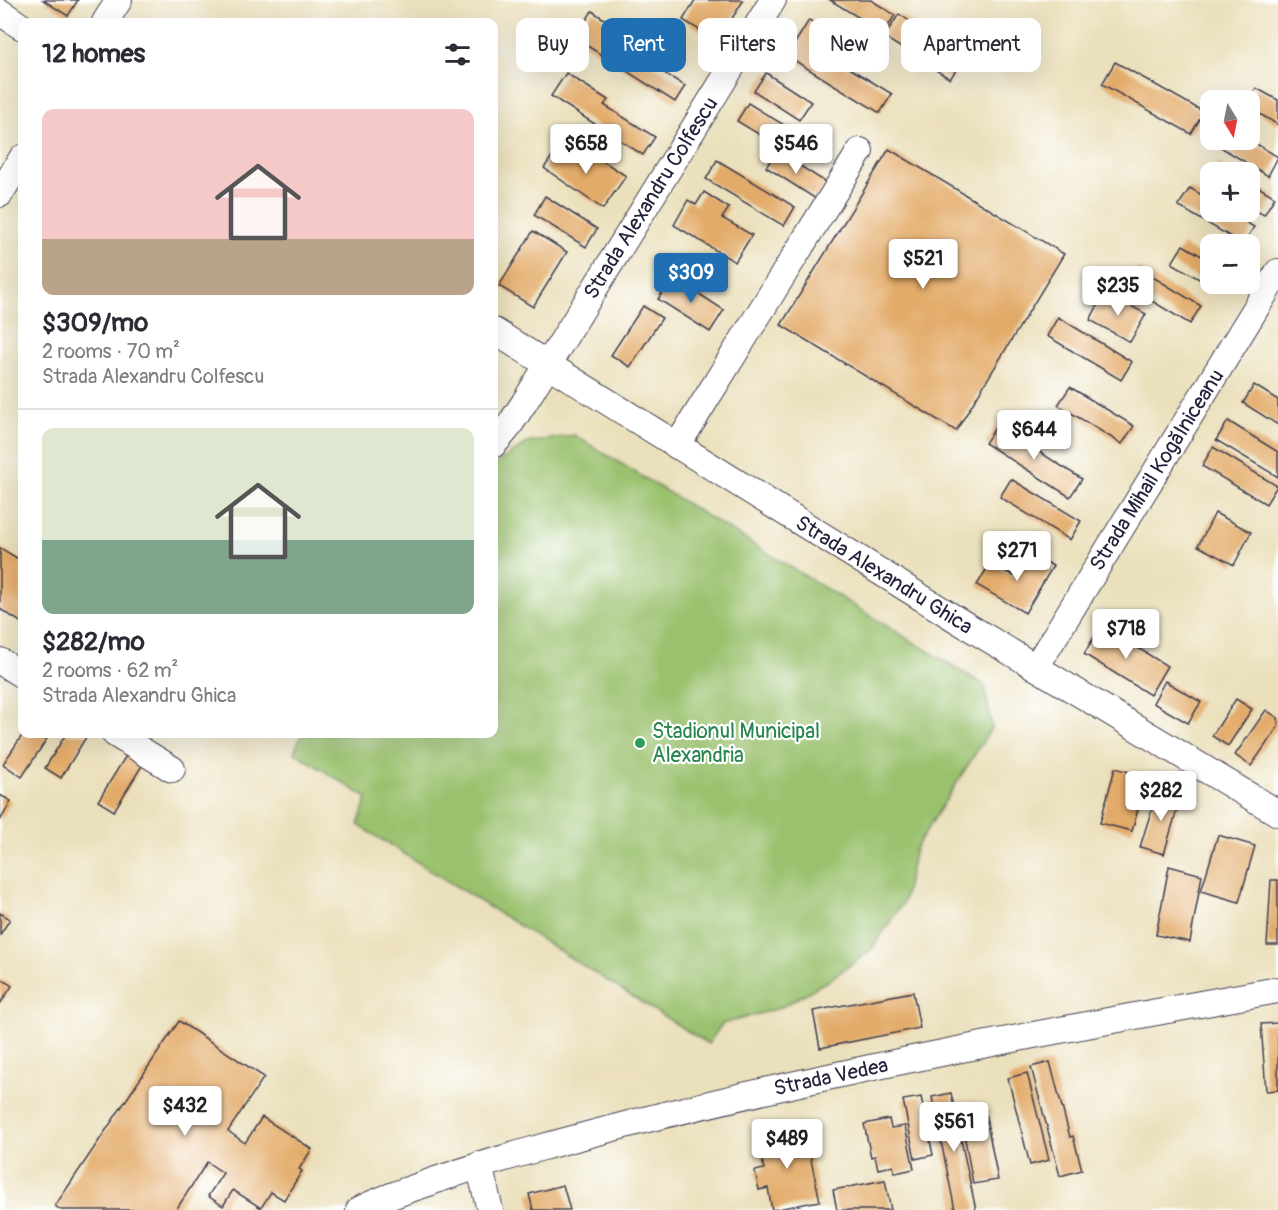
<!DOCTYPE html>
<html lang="en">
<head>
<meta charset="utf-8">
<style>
  :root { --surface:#fff; --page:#f2f2f3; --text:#2b2b33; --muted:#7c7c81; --line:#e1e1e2; --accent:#1f6fb2 }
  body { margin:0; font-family:Pangolin,sans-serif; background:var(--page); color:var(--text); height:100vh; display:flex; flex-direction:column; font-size:22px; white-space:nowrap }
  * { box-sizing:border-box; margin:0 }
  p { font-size:20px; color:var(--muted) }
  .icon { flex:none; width:33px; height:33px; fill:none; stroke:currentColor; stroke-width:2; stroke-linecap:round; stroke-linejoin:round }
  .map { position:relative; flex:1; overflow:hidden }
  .panel { position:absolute; left:18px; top:18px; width:480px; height:720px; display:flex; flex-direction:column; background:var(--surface); border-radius:12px; box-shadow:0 6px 24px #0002 }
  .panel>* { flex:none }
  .top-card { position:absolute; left:516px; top:18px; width:570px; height:54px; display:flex; gap:12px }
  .needle { width:39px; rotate:170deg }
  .buttons { position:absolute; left:1200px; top:90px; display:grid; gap:12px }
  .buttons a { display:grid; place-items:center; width:60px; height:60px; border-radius:12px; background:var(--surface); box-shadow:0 6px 24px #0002; font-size:30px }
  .price { position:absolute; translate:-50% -51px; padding:0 14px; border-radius:6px; background:#fff; color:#222; font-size:20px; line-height:39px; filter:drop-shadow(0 2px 3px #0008) }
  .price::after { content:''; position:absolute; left:50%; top:36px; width:18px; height:14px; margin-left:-9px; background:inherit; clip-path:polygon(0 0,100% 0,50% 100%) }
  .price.on { background:var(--accent); color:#fff }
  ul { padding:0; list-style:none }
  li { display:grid; align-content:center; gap:12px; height:318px; padding:0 24px }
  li+li { border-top:2px solid var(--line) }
  li span { display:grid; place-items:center; height:186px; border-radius:12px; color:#555 }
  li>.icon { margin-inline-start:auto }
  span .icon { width:108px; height:108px; fill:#fffc; stroke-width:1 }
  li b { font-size:26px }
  h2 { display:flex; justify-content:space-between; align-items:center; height:72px; padding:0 24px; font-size:26px }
  .pill { padding:0 21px; border-radius:12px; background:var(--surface); box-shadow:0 6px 24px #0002; font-size:21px; line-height:54px }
  .pill.on { background:var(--accent); color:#fff }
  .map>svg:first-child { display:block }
  .green { fill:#9ac16d; stroke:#5e7254; stroke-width:1.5 }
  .building { fill:#e3ab69 }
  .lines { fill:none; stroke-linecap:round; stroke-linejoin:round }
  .minor-casing { stroke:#403e4e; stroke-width:28 }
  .minor { stroke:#fff; stroke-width:26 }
  .leisure-dot { fill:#2e9e5b; stroke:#fff; stroke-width:2 }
  .labels { text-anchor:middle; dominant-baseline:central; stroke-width:4.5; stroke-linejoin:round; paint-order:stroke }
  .street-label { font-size:21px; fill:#22223b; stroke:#fff }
  .leisure-label { font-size:21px; fill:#27864d; stroke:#fff; text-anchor:start }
</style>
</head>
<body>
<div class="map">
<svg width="1278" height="1210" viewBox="0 0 1278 1210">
  <rect width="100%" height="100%" fill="#fff"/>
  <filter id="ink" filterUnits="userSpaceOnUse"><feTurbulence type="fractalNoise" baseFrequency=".0167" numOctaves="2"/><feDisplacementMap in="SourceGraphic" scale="12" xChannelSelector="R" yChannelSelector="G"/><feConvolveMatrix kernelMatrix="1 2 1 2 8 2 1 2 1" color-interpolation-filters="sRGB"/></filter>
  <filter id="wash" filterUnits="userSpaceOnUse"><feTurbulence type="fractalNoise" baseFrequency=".008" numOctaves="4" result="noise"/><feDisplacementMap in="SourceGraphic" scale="24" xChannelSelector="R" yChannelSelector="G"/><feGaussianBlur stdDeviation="1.35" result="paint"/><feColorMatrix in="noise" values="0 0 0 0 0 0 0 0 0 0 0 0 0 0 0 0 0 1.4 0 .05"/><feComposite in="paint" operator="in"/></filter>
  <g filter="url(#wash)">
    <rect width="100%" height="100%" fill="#ebe0bc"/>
    <path class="green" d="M574 435 984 685 992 727 915 849 904 901 871 950 829 980 780 1008 722 1024 708 1044 358 825 367 798 294 752 302 734H494V465L527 443Z"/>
    <g id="blocks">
      <g class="building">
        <path d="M43 0H78L68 16Z"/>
        <path d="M695 0H742L743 1 721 36 709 28 706 34 683 20Z"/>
        <path d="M830 0H871L895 15 884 33Z"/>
        <path d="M592 11 639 42 633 53 685 86 675 102 575 38Z"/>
        <path d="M899 14 920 28 917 32 962 61 950 79 884 37Z"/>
        <path d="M809 20 842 41 831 57 892 94 880 113 787 56Z"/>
        <path d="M1115 62 1204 112 1191 134 1102 84Z"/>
        <path d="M566 73 608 100 604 105 655 137 643 155 551 96Z"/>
        <path d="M766 73 811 102 799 120 754 91Z"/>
        <path d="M1256 88 1278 100V125L1250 108V100Z"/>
        <path d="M748 103 812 142 801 160 737 121Z"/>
        <path d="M1210 126V140H1250L1278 157 1268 176 1204 137Z"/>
        <path d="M562 142 590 161 594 155 626 176 603 209 544 168Z"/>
        <path d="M889 149 1064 254 956 431 781 325Z"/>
        <path d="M777 151 827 183 816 199 766 167Z"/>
        <path d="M717 160 795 207 784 226 706 179Z"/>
        <path d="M1218 163 1234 172H1212Z"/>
        <path d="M1250 182 1275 197 1264 215 1250 207Z"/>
        <path d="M1190 188 1210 200V212H1229L1254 227 1243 244 1178 206Z"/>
        <path d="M704 192 729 208 722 218 752 235 735 262 674 225 688 200 696 205Z"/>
        <path d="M545 196 597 229 586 247 534 215Z"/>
        <path d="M533 231 567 252 533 307 499 286Z"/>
        <path d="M1183 245 1210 261V284H1219L1216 289 1172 263Z"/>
        <path d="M1138 268 1201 306 1190 324 1127 286Z"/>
        <path d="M673 277 724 310 710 332 658 299Z"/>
        <path d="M1105 292 1146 314 1130 342 1090 320Z"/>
        <path d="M643 306 662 318 630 367 611 355Z"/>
        <path d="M1058 317 1132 362 1121 380 1047 336Z"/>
        <path d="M1254 385 1278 400V425L1243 403Z"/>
        <path d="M1070 387 1134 426 1122 444 1058 405Z"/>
        <path d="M1228 421 1278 452V477L1216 440Z"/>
        <path d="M997 425 1082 479 1070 497 985 443Z"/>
        <path d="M1213 447 1277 486 1266 504 1202 466Z"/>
        <path d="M1011 479 1081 521 1070 540 1000 497Z"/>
        <path d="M1215 513 1251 532 1234 565 1198 546Z"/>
        <path d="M0 548 22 561V623L0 609Z"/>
        <path d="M1029 551 1053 566 1025 613 977 585 990 563 1014 576Z"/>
        <path d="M1101 625 1167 666 1150 695 1084 654Z"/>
        <path d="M1165 681 1201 702 1188 723 1153 703Z"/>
        <path d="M1236 699 1252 709 1228 746 1212 736Z"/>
        <path d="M1266 710 1278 718V727L1251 766 1235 755Z"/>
        <path d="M23 734H50L22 777 3 764Z"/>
        <path d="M66 734H88L61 778 45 768Z"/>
        <path d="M127 754 143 764 114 811 98 801Z"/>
        <path d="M1115 768 1147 777 1132 831 1100 823Z"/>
        <path d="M1158 789 1181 796 1164 854 1140 847Z"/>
        <path d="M0 795 11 801 0 821Z"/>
        <path d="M1218 835 1255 846 1239 902 1201 891Z"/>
        <path d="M1169 866 1202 875 1190 942 1156 935Z"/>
        <path d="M1271 880H1278V945H1267Z"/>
        <path d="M0 913 10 919 0 935Z"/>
        <path d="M0 978 12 986 0 1004Z"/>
        <path d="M913 992 920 1028 820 1048 813 1011Z"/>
        <path d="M179 1021 264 1077 228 1131 245 1143 262 1117 312 1149 299 1169 302 1171 284 1200 271 1192 261 1208 233 1190 223 1206 208 1196 223 1173 207 1162 176 1210H61L55 1206Z"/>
        <path d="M1278 1023V1090L1266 1091 1261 1024Z"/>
        <path d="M1050 1062 1070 1137 1073 1136 1082 1170 1060 1176 1031 1067Z"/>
        <path d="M1027 1073 1049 1160 1030 1165 1008 1078Z"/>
        <path d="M951 1093 976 1210H955L932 1097Z"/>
        <path d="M921 1097 933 1155 915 1159 903 1100Z"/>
        <path d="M984 1107 998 1180 973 1184 960 1111Z"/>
        <path d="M889 1119 891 1128 905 1126 914 1169 895 1173 893 1166 878 1169 875 1156 871 1157 864 1124Z"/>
        <path d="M804 1128 820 1201 772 1210 768 1188 759 1190 755 1171 764 1169 757 1139Z"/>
        <path d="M885 1180 891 1210H837L833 1190Z"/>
        <path d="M563 1185 570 1210H533L529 1194Z"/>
      </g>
    </g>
  </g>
  <g filter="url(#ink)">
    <use href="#blocks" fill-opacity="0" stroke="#403e4e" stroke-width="1.5"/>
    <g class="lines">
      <g class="minor-casing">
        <g id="minor">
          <path d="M0 12 22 27"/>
          <path d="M105 22 119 0"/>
          <path d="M0 194 22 158"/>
          <path d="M494 331 959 621 1278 813"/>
          <path d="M494 444 507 429 524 403 773 0"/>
          <path d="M677 446 860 151"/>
          <path d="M0 661 22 675"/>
          <path d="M1036 667 1278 272"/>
          <path d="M115 734 172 769"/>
          <path d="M479 1165 490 1210"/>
          <path d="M359 1210C384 1197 412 1189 439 1179 506 1156 575 1138 644 1120 853 1067 1066 1028 1278 990"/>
        </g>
      </g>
      <use href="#minor" class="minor"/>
    </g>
  </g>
  <circle class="leisure-dot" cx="640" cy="743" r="6"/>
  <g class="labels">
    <g class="street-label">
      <text transform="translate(651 198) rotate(-58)">Strada Alexandru Colfescu</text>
      <text transform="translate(1157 470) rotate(-58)">Strada Mihail Kogălniceanu</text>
      <text transform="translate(884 575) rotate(32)">Strada Alexandru Ghica</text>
      <text transform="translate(831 1077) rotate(-12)">Strada Vedea</text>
    </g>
    <g class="leisure-label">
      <text x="652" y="731">Stadionul Municipal<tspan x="652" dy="24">Alexandria</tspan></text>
    </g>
  </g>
</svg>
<div class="buttons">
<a><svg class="needle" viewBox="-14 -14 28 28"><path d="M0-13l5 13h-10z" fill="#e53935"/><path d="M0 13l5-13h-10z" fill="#7c7c81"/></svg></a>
<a>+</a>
<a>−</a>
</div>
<b class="price" style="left:586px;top:175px">$658</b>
<b class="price" style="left:796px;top:175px">$546</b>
<b class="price" style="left:923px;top:290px">$521</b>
<b class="price on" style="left:691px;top:304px">$309</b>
<b class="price" style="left:1118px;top:317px">$235</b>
<b class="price" style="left:1034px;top:461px">$644</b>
<b class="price" style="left:1017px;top:582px">$271</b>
<b class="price" style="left:1126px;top:660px">$718</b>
<b class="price" style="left:1161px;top:822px">$282</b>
<b class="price" style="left:185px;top:1137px">$432</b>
<b class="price" style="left:954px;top:1153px">$561</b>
<b class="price" style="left:787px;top:1170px">$489</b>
<div class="top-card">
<a class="pill">Buy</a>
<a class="pill on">Rent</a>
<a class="pill">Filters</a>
<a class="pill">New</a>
<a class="pill">Apartment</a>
</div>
<section class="panel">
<h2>12 homes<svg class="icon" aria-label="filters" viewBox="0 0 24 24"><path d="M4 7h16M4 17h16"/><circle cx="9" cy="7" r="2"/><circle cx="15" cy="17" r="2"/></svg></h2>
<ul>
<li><span style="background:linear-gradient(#f6c9c9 70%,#b9a48a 0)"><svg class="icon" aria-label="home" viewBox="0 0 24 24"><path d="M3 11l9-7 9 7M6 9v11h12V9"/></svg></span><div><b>$309/mo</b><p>2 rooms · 70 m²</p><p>Strada Alexandru Colfescu</p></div></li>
<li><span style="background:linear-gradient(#dfe7d0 60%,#7fa58c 0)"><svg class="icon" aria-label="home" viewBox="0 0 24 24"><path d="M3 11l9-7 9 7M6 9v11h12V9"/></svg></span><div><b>$282/mo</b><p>2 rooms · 62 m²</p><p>Strada Alexandru Ghica</p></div></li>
</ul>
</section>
</div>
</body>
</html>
